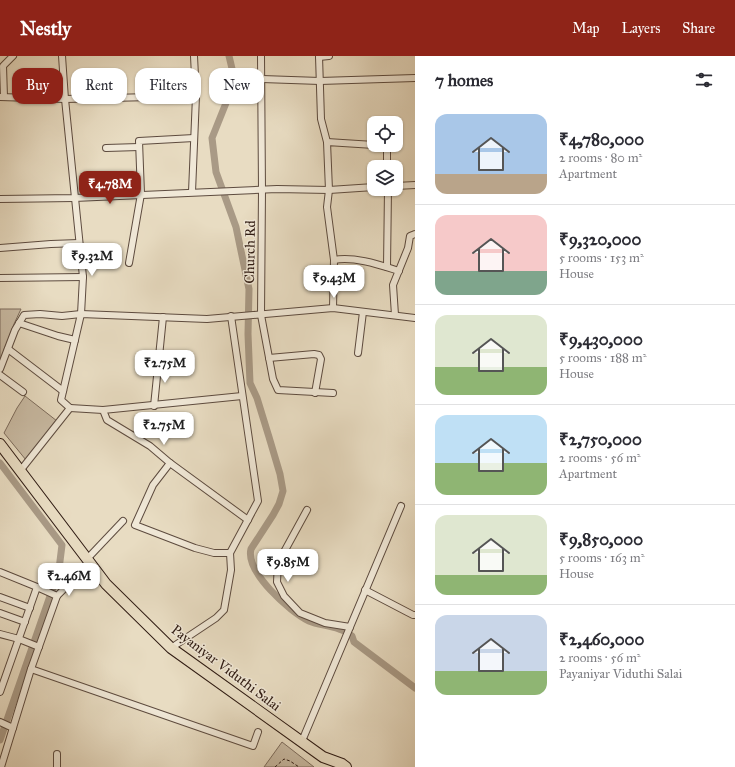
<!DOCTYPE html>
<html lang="en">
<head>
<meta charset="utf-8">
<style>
  :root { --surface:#fff; --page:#f2f2f3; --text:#2b2b33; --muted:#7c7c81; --line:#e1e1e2; --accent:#8f2418 }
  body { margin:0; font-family:"IM FELL Great Primer",serif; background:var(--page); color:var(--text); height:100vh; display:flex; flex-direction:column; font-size:15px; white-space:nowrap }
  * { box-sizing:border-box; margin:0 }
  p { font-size:13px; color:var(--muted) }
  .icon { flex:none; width:22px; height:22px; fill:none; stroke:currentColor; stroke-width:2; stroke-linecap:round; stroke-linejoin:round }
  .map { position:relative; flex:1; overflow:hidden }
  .side { display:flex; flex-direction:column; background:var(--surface); width:320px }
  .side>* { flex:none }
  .guide { position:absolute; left:12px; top:12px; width:343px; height:36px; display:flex; gap:8px }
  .fabs { position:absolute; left:367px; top:60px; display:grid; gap:8px }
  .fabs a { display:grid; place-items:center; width:36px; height:36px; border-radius:8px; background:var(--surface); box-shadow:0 1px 3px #0004; font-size:20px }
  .price { position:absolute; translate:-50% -34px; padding:0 9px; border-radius:8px; background:#fff; color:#222; font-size:13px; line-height:26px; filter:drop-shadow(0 1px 2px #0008) }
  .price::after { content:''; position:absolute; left:50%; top:24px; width:12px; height:9px; margin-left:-6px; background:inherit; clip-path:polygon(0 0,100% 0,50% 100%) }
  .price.selected { background:var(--accent); color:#fff }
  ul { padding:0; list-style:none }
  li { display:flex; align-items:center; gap:12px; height:100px; padding:0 20px }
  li+li { border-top:1px solid var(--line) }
  li span { display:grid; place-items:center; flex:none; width:112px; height:80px; border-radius:12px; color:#555 }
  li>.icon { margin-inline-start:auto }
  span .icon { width:48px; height:48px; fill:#fffc; stroke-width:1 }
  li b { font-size:17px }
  h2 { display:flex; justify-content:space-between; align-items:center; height:48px; padding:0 20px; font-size:17px }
  .tag { padding:0 14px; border-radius:12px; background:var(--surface); box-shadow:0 1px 3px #0004; font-size:14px; line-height:36px }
  .tag.selected { background:var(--accent); color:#fff }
  header { display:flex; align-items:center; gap:24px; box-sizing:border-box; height:56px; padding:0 20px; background:var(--accent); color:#fff }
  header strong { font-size:19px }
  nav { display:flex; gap:22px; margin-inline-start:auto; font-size:14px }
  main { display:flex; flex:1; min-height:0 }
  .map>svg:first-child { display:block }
  .green { fill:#c9bba4; stroke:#7c6b5c }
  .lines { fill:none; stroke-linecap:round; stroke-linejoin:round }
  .canal { stroke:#a99a86; stroke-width:7 }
  .street-casing { stroke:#5d4b3f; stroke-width:8 }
  .primary-casing { stroke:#2f1b13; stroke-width:12 }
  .path { stroke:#2f1b13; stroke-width:1; stroke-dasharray:3 2; stroke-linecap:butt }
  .street { stroke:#f0e8d7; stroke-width:6 }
  .primary { stroke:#e8dcc2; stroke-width:10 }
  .labels { text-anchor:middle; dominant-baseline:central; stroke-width:3; stroke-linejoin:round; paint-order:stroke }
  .street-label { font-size:14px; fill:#2f1b13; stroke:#f0e8d7 }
</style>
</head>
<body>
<header>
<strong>Nestly</strong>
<nav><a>Map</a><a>Layers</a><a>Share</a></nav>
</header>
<main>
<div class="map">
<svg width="415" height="711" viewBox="0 0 415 711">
  <rect width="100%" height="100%" fill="#e8dcc2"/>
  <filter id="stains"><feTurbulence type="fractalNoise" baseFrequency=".005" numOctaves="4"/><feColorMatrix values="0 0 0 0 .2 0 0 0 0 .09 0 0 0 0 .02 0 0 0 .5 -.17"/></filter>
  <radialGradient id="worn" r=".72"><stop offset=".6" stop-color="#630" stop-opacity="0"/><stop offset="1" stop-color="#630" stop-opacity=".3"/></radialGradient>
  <g class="green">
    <path d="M0 253H21L14 268 0 305Z"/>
    <path d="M25 340 57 365 26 404 4 377 17 352Z"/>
    <path d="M282 686 314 711H264Z"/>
  </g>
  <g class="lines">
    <g class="canal">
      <path d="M229 0 234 21 228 42 212 82 216 116 236 171 249 233 248 278 250 327 257 342 269 381 280 418 283 435 279 448 273 459 251 493C245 516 290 556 309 565 318 569 329 569 339 573 343 574 348 577 352 580L354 586 415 632"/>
      <path d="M0 407 62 489 59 513 56 523 0 684"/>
    </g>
    <g class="street-casing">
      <g id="street">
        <path d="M261 0 262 134 261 259 273 323 278 334 333 337"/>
        <path d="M319 0 321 63 327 86"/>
        <path d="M319 1 329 0"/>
        <path d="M262 23 320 25 415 22"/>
        <path d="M0 41 65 43 196 40"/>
        <path d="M4 41 3 10 13 0"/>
        <path d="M384 89 387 90V111"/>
        <path d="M106 92 139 91"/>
        <path d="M396 130 415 129"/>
        <path d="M192 136 196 40 194 0"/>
        <path d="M0 143 74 142 277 133 329 134 374 131"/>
        <path d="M0 192 51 188 79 187"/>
        <path d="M334 204C354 200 380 209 399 215"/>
        <path d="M129 207 141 138 139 85 194 82"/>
        <path d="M387 211 388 133"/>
        <path d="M0 222 83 221"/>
        <path d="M333 252 334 204 327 151 329 134 327 86 374 89"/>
        <path d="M395 259 393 229 408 192 410 180 415 178"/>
        <path d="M19 267 58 280 75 284"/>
        <path d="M8 293 63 335"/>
        <path d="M358 297 363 256"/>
        <path d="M269 302 314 298 319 299 321 303 315 337"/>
        <path d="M0 313 15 274 24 259 40 258 62 260 81 258 207 263 333 252 415 262"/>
        <path d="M0 319 23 336"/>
        <path d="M154 350 163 261"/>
        <path d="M70 352 103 354 107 364 150 390 170 407 248 464"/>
        <path d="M103 354 242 340"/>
        <path d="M170 407 153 429 135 469 195 492 214 497H230L231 514 224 554 216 562 171 592"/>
        <path d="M20 415 70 352 61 344 81 258 83 221 65 43 62 0"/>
        <path d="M307 454 278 507 277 526 284 540 300 557 325 567 350 571"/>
        <path d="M230 497 258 445 231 260"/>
        <path d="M87 503 123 465"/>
        <path d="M0 516 37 531"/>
        <path d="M365 534 413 559H415"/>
        <path d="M0 541 30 552"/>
        <path d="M0 557 25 566"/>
        <path d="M0 578 19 583 39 591"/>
        <path d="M31 613 253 690 258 676"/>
        <path d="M0 636 37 531 57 540 81 516"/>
        <path d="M0 666 13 672"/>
        <path d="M302 685 401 450"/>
        <path d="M1 711 31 613 57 540"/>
        <path d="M57 711V698"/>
      </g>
    </g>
    <g class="primary-casing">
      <path id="primary" d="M0 388 106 528 171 592 323 701 342 708 346 711"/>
    </g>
    <path class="path" d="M275 711 284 703 290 705 299 711"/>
    <use href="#street" class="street"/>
    <use href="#primary" class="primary"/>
  </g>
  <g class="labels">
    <g class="street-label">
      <text transform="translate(250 196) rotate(-89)">Church Rd</text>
      <text transform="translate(226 612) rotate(37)">Payaniyar Viduthi Salai</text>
    </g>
  </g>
  <rect width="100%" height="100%" filter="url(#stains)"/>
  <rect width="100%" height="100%" fill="url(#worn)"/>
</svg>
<div class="fabs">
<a><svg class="icon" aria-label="locate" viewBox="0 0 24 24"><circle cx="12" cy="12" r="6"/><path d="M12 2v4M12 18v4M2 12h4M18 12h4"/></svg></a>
<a><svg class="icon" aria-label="layers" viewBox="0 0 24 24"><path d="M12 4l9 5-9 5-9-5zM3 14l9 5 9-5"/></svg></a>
</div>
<b class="price selected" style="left:110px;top:149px">₹4.78M</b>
<b class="price" style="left:92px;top:221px">₹9.32M</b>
<b class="price" style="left:334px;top:243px">₹9.43M</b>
<b class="price" style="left:165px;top:328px">₹2.75M</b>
<b class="price" style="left:164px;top:390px">₹2.75M</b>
<b class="price" style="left:288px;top:527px">₹9.85M</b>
<b class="price" style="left:69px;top:541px">₹2.46M</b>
<div class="guide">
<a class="tag selected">Buy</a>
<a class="tag">Rent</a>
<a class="tag">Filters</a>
<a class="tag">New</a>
</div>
</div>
<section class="side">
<h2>7 homes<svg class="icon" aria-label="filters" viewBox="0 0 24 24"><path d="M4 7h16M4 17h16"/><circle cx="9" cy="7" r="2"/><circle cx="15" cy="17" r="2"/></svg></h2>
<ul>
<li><span style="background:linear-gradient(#a9c7e8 75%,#b9a48a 0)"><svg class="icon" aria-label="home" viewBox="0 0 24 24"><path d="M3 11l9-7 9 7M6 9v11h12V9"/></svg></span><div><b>₹4,780,000</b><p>2 rooms · 80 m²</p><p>Apartment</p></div></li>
<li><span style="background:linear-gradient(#f6c9c9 70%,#7fa58c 0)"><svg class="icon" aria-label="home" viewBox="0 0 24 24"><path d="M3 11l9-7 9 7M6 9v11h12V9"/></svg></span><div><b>₹9,320,000</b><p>5 rooms · 153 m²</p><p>House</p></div></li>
<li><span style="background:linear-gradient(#dfe7d0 65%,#8fb573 0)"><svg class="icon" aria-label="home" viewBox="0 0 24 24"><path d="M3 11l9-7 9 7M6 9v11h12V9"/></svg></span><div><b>₹9,430,000</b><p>5 rooms · 188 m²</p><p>House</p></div></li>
<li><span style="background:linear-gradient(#bfe0f5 60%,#8fb573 0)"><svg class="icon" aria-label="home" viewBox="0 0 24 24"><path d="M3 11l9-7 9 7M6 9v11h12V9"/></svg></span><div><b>₹2,750,000</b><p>2 rooms · 56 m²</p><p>Apartment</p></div></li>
<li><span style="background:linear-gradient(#dfe7d0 75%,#8fb573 0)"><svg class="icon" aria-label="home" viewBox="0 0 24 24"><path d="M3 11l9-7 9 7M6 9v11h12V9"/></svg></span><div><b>₹9,850,000</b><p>5 rooms · 163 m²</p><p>House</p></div></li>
<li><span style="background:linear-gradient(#c9d6e8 70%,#8fb573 0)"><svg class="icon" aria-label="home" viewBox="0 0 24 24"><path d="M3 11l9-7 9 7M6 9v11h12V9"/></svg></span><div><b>₹2,460,000</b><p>2 rooms · 56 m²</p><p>Payaniyar Viduthi Salai</p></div></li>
</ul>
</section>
</main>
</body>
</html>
